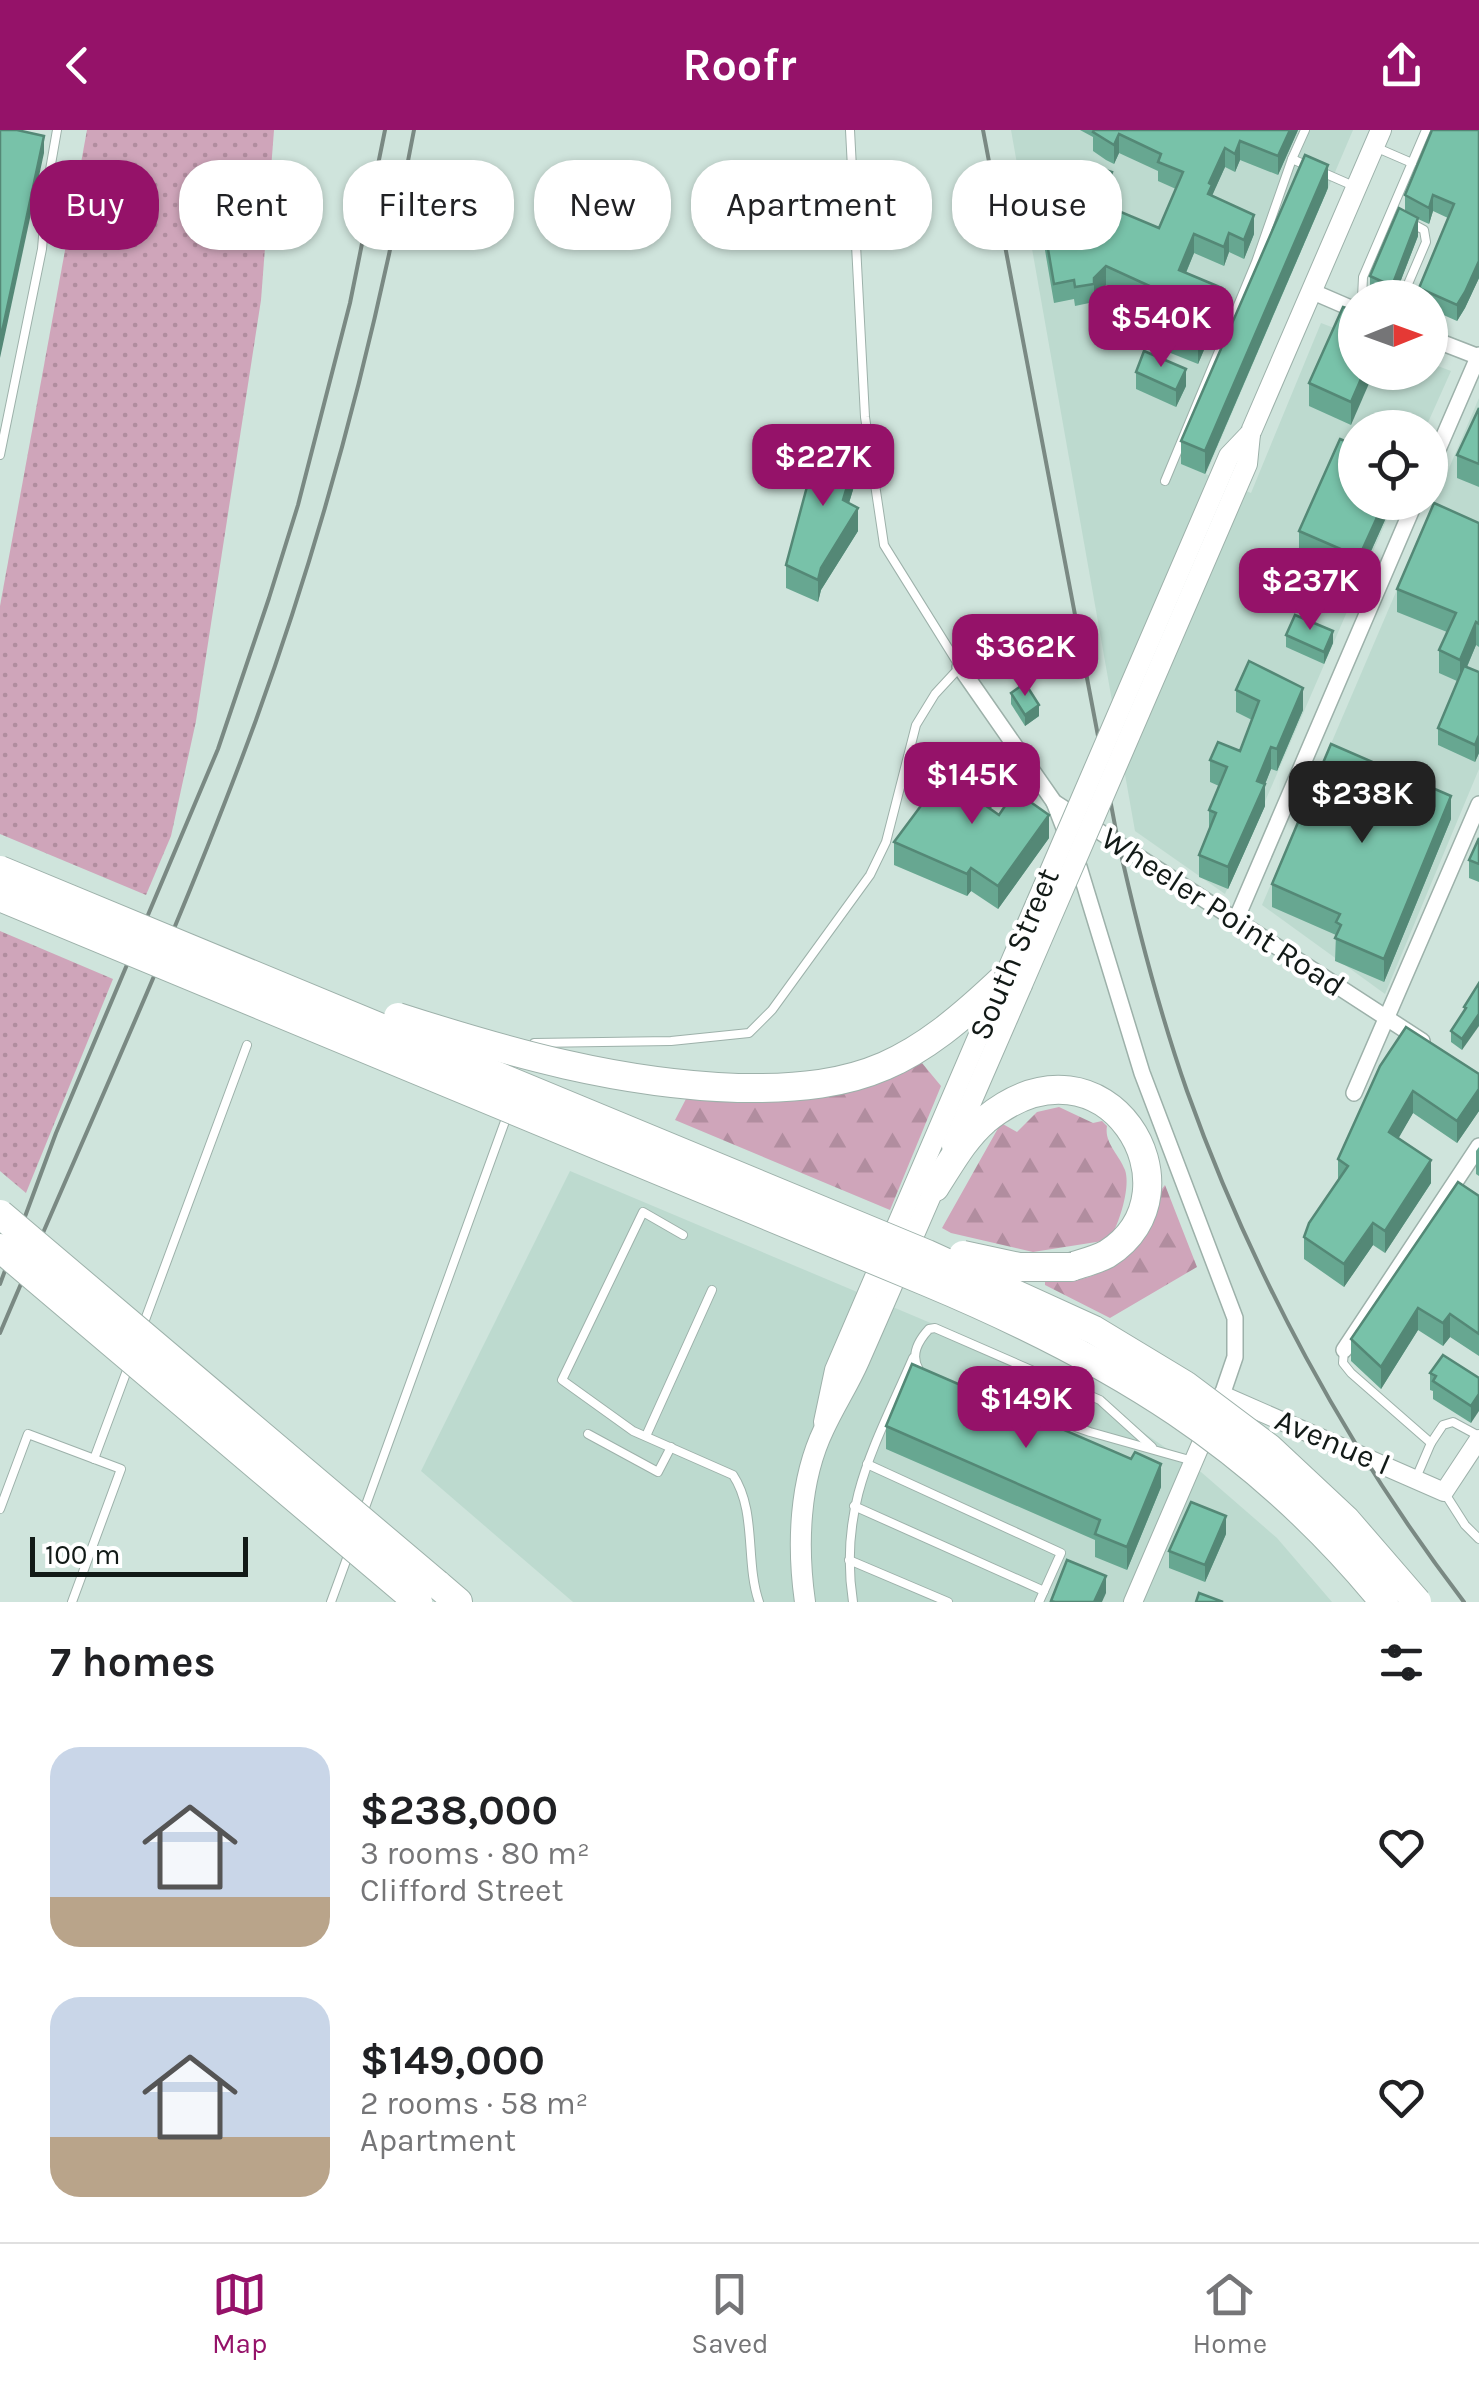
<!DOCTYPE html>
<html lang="en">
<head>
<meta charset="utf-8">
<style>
  :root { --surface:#fff; --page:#f6f6f6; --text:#202124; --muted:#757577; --line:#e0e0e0; --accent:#951269 }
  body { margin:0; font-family:Karla,sans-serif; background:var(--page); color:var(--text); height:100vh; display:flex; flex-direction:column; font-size:38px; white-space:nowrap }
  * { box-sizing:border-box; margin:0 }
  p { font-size:32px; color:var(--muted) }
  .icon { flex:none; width:55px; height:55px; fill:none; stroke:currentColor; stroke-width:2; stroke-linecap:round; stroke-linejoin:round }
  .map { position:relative; height:1472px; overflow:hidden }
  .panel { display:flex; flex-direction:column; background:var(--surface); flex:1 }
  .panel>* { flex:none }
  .hud { position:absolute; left:30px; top:30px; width:1420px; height:90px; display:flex; gap:20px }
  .needle { width:65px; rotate:89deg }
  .fabs { position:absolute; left:1338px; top:150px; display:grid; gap:20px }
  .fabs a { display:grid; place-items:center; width:110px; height:110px; border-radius:50%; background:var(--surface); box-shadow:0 2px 8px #0004; font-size:50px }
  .scale { position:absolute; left:30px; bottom:25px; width:218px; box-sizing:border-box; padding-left:10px; border:5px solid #121a17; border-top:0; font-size:28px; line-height:35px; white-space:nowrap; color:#121a17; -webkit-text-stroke:8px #fff; paint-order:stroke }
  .price { position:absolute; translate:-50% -85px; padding:0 22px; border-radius:20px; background:var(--accent); color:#fff; font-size:32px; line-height:65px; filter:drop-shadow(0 2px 5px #0008) }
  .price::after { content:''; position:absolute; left:50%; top:60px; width:30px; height:22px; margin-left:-15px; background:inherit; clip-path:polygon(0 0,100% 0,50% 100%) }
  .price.selected { background:#222; color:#fff }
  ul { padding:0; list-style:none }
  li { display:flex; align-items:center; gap:30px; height:250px; padding:0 50px }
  li span { display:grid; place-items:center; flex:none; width:280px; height:200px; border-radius:30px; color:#555 }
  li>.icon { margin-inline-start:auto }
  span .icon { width:120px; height:120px; fill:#fffc; stroke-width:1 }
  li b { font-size:42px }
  h2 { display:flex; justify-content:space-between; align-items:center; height:120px; padding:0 50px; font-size:42px }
  .pill { padding:0 35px; border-radius:40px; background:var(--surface); box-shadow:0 2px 8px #0004; font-size:35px; line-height:90px }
  .pill.selected { background:var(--accent); color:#fff }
  header { display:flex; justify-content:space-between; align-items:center; height:130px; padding:0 50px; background:var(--accent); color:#fff; font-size:45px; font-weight:700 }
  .tab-bar { display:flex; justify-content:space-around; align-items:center; height:140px; border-top:2px solid var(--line); background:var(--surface); font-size:28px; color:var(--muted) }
  .tab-bar a { display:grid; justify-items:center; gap:5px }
  .tab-bar .selected { color:var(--accent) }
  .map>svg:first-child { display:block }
  .built { fill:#bddacf }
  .grass { fill:url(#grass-dots) }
  .forest { fill:url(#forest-firs) }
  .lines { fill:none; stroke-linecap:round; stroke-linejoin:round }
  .service-casing { stroke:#9db1aa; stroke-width:10 }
  .minor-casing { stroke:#9db1aa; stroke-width:18 }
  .tertiary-casing { stroke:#9db1aa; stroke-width:20 }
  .secondary-casing { stroke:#9db1aa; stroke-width:22 }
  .motorway-casing { stroke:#9db1aa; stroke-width:30 }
  .service { stroke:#fff; stroke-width:8 }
  .minor { stroke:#fff; stroke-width:15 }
  .tertiary { stroke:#fff; stroke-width:18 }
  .secondary { stroke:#fff; stroke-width:20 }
  .motorway { stroke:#fff; stroke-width:28 }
  .rail { stroke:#7a8983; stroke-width:4 }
  .secondary-bridge-casing { stroke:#9db1aa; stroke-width:22; stroke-linecap:butt }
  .motorway-bridge-casing { stroke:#9db1aa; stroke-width:30; stroke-linecap:butt }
  .secondary-bridge { stroke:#fff; stroke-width:20 }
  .motorway-bridge { stroke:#fff; stroke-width:28 }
  .wall { fill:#67a791 }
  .shaded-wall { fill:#548876 }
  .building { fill:#78c2a9; stroke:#548876; stroke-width:2.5 }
  .labels { text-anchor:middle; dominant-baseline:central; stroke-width:8; stroke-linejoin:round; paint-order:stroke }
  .street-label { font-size:32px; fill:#121a17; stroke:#fff }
</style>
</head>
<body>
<header><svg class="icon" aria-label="back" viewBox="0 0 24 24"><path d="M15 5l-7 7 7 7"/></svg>Roofr<svg class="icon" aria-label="share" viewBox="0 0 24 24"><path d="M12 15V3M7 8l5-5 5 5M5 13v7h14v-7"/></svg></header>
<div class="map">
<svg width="1479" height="1472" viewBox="0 0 1479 1472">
  <defs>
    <pattern id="grass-dots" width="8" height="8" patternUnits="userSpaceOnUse" patternTransform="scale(2.5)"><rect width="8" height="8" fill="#cfa5ba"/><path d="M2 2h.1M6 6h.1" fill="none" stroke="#b18d9f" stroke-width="1.8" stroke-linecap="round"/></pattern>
    <pattern id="forest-firs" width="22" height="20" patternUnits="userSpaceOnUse" patternTransform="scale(2.5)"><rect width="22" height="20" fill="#cfa5ba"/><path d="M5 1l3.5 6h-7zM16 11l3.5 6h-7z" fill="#b18d9f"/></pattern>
  </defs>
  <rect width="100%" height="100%" fill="#cfe4dc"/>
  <g class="built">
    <path d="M1011 0H1353L1206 344 1251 363 1321 193 1355 206V242H1430V233L1451 241 1426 297 1355 298V372L1394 373 1225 764 1135 701Z"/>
    <path d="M1479 268V639L1385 864 1262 775Z"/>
    <path d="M570 1041 952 1202 1106 1277 1201 1342 1277 1408 1332 1472H573L421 1341Z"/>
  </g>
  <g class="grass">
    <path d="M87 0H274L261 170 196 591 171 706 146 765 0 704V476Z"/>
    <path d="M0 801 113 849 26 1063 0 1041Z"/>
  </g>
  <g class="forest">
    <path d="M922 933 941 956 890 1080 675 990 687 967 883 950Z"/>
    <path d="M1059 977 1093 993 1102 991 1107 996C1104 1013 1119 1024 1125 1040 1131 1057 1119 1095 1109 1110L1033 1122 951 1103 942 1098 1001 993 1017 1002 1037 982Z"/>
    <path d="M1165 1055 1197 1137 1110 1188 1045 1155V1152C1133 1153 1121 1109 1165 1055Z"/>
  </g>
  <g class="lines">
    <g class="service-casing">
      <g id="service">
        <path d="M1375 17 1412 33"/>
        <path d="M1292 29 1305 0"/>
        <path d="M1362 168 1363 147 1426 0"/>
        <path d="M1402 168 1426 112 1424 100 1413 94"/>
        <path d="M0 325 42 119 47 57 57 0"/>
        <path d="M1165 351 1256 132 1292 29 1356 57"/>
        <path d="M532 918 534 913 671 911 749 903 772 880 870 745 886 712 916 595 935 564 960 537 884 415 865 287 850 0"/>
        <path d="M683 1105 643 1082 562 1250 633 1301 733 1345C757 1381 745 1432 759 1472"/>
        <path d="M142 1198 247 915"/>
        <path d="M1344 1220 1343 1233 1351 1243 1431 1313 1443 1295 1453 1292 1479 1306"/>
        <path d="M919 1240C910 1225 918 1211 929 1199L935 1198 1100 1270 1152 1317"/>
        <path d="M969 1260 1090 1302 1193 1331"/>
        <path d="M588 1304 658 1342 671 1317"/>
        <path d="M646 1306 712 1160"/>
        <path d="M94 1329 129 1235"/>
        <path d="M867 1334 1061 1423 1039 1472"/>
        <path d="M1416 1348 1431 1313"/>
        <path d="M1444 1362 1465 1395 1479 1409"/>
        <path d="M854 1376 1044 1461"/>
        <path d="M0 1379 28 1304 121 1339 72 1472"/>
        <path d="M363 1383 508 983"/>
        <path d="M849 1430 948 1472"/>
        <path d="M331 1472 350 1420"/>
        <path d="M853 1472C838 1375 876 1314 913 1228"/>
      </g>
    </g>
    <g class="minor-casing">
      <g id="minor">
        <path d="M1311 161 1355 180"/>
        <path d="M1430 208 1479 227"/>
        <path d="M1430 338 1479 225"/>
        <path d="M960 537 1054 672 1422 911"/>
        <path d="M1054 672 1079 737 1142 943 1235 1188V1227L1222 1265"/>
        <path d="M1235 792 1415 372"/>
        <path d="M1354 963 1479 674"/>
        <path d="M1344 1220 1479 1016"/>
      </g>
    </g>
    <g class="tertiary-casing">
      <path id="tertiary" d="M1133 1472 1222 1265 1444 1362 1479 1309"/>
    </g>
    <g class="secondary-casing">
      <g id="secondary">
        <path d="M1250 304 1381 0"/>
        <path d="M952 1016 1022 855"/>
        <path d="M824 1292 835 1240 1000 856"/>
        <path d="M805 1472C797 1416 799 1351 824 1299 835 1275 849 1254 859 1231 886 1170 912 1109 939 1047"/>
      </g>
    </g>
    <g class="motorway-casing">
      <g id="motorway">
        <path d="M738 958C865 960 913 934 1004 848"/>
        <path d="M935 1057C950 1034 964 1008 985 990 1106 891 1206 1062 1107 1124 1096 1130 1083 1133 1071 1137"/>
        <path d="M437 1454 458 1472"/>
      </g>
    </g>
    <use href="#service" class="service"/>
    <use href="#minor" class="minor"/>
    <use href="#tertiary" class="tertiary"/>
    <use href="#secondary" class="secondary"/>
    <use href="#motorway" class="motorway"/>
    <g class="rail">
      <path d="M983 0 1117 706C1136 792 1158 878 1187 961 1252 1143 1347 1319 1464 1472"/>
      <path d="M0 1154 56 1003 218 619 269 468 298 375 350 173 385 0"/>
      <path d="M0 1203C86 1000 180 798 256 590 325 399 377 200 414 0"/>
    </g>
    <g class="secondary-bridge-casing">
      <g id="secondary-bridge">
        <path d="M1004 848 1229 326 1250 304"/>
        <path d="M1022 855 1247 334 1250 304"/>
      </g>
    </g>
    <g class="motorway-bridge-casing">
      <g id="motorway-bridge">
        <path d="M0 740 927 1124 1094 1200 1185 1255 1269 1318 1346 1390 1417 1472"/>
        <path d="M0 767 927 1152C1111 1229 1256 1315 1384 1472"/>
        <path d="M398 887C510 923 619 954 738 958"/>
        <path d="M0 1084 437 1454"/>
        <path d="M0 1118 418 1472"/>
        <path d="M963 1125 1019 1137H1071"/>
      </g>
    </g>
    <use href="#secondary-bridge" class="secondary-bridge"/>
    <use href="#motorway-bridge" class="motorway-bridge"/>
  </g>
  <g class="wall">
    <path d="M1080 0H1298L1278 45 1240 30 1235 42 1225 37 1212 65 1254 104 1244 129 1229 122 1224 136 1194 123 1186 143 1222 177 1198 234 1153 216V197L1160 180 1106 155 1094 166V172L1075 176 1074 169 1054 173 1040 91V72L1052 68V44L1079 56H1085L1112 61 1106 76 1159 98 1176 59 1158 51V41L1119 23 1114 34 1106 30 1093 21V7Z"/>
    <path d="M1479 0V148L1465 178 1457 191 1430 179V168H1419V158L1448 88 1433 81 1429 94 1418 89V106L1394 168H1379L1370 163V146L1405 81V65Z"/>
    <path d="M1328 58 1205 344 1181 334V311Z"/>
    <path d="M1355 181 1351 295 1309 276V253Z"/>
    <path d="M1136 242 1186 256 1176 277 1136 259Z"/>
    <path d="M1479 278V357L1457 348V325Z"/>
    <path d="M858 343 849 373 858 401 821 460 818 472 786 458V435Z"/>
    <path d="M1393 372 1359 448 1299 422V401Z"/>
    <path d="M1479 393V517L1476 515 1467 537 1479 542V623L1475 632 1438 615V598L1457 551 1439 543V520L1447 502 1397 482V459Z"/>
    <path d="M1286 505 1333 513 1324 534 1286 517Z"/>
    <path d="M1236 560 1303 580 1277 641 1271 639 1265 654V676L1228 759 1199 747V725L1209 700V680L1219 656 1210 652V630L1240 621 1252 590 1236 582Z"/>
    <path d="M1011 563 1039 586 1025 596 1011 574Z"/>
    <path d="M994 674 990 679 999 685 1049 708 998 779 971 761 967 766 894 735V712Z"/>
    <path d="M1451 689 1384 852 1335 831 1336 805 1272 777V754Z"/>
    <path d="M1479 708V752L1469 748V730Z"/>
    <path d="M1479 853 1462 920 1451 912V901L1464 882V877Z"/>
    <path d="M1380 936 1479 944V981L1457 1013 1413 983 1398 1008 1431 1053 1385 1123 1373 1115 1344 1157 1304 1129V1107L1338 1051V1029Z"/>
    <path d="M1479 1017V1046L1476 1044V1021Z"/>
    <path d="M1479 1066V1226L1450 1207 1443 1216 1418 1200 1381 1259 1351 1231V1209Z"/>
    <path d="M1430 1243 1479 1248 1471 1293 1433 1269V1261L1430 1260Z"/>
    <path d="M886 1296 1161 1357 1127 1440 1095 1427V1410L886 1319Z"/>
    <path d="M1226 1404 1205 1452 1169 1438V1421Z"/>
  </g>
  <g class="shaded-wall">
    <path d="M1290 0H1298L1278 45V26Z"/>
    <path d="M1119 4V23L1114 34V15Z"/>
    <path d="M44 6V23L0 228V211Z"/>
    <path d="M1240 11V30L1235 42V24Z"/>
    <path d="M1225 18V37L1212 66 1208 64 1209 53Z"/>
    <path d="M1328 35V58L1205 344V321Z"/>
    <path d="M1112 42V61L1104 82V63Z"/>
    <path d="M1433 65V81L1429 94V78Z"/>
    <path d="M1254 85V104L1244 129V110Z"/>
    <path d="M1418 88V106L1394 168H1392V156Z"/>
    <path d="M1229 103V122L1224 136V117Z"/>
    <path d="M1194 104V123L1179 159V140Z"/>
    <path d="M1479 131V148L1465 178 1457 191V175Z"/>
    <path d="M1106 136V155L1094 166V148Z"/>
    <path d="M1222 158V177L1198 234V215Z"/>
    <path d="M1186 239V256L1176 277V260Z"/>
    <path d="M1364 242H1374L1351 295V272Z"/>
    <path d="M858 320V343L843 393V370Z"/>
    <path d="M1384 372H1393L1359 448V427Z"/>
    <path d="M858 378V401L821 460 818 472V450L821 438Z"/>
    <path d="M1476 492V515L1460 553V530Z"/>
    <path d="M1333 501V513L1324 534V522Z"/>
    <path d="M1303 558V580L1277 641V619Z"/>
    <path d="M1039 575V586L1025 596V585Z"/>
    <path d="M1479 605V623L1475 632V615Z"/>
    <path d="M1271 617V639L1262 662 1265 654V676L1228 759V737L1257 651Z"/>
    <path d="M994 651V674L979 694V671Z"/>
    <path d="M1451 666V689L1384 852V829Z"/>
    <path d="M1049 685V708L998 779V756Z"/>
    <path d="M971 738V761L967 766V744Z"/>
    <path d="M1479 884V896L1462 920V909Z"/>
    <path d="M1479 959V981L1457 1013V991Z"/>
    <path d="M1413 961V983L1389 1025V1002Z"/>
    <path d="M1431 1030V1053L1385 1123V1101Z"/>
    <path d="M1373 1093V1115L1344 1157V1134Z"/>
    <path d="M1418 1178V1200L1381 1259V1237Z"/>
    <path d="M1450 1184V1207L1443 1216V1193Z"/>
    <path d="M1479 1264V1281L1471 1293V1276Z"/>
    <path d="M1161 1334V1357L1127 1440V1417Z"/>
    <path d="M1226 1386V1404L1205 1452V1435Z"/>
    <path d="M1106 1446V1463L1102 1472H1094Z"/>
  </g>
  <g class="building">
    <path d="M0 0H17L44 6 0 211Z"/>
    <path d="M1094 0H1290L1278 26 1240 11 1235 24 1225 18 1209 53 1212 55 1208 64 1254 85 1244 110 1229 103 1224 117 1194 104 1179 140 1222 158 1198 215 1153 197 1167 164 1106 136 1094 148V154L1075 157 1074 150 1054 154 1040 72 1055 68 1052 44 1079 56 1080 53 1085 56 1093 36 1112 42 1104 63V75L1159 98 1183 42 1158 32 1161 24 1119 4 1114 15 1093 2Z"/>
    <path d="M1432 0H1479V131L1465 162 1457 175 1419 158 1454 74 1433 65 1429 78 1405 65Z"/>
    <path d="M1305 25 1328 35 1205 321 1181 311Z"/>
    <path d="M1399 78 1418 88 1392 156 1370 146Z"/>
    <path d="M1343 177 1355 181V242H1364L1351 272 1309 253Z"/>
    <path d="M1144 221 1186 239 1176 260 1136 242Z"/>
    <path d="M1479 278V334L1457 325Z"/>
    <path d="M820 308 858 320 843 370 858 378 821 438 818 450 786 435Z"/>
    <path d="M1340 309 1355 315V372H1384L1359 427 1299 401Z"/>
    <path d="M1434 373 1479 393V494L1476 492 1460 530 1439 520 1456 483 1397 459Z"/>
    <path d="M1295 485 1333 501 1324 522 1286 505Z"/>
    <path d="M1249 531 1303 558 1277 619 1271 617 1257 651 1265 654 1228 737 1199 725 1216 683 1209 680 1227 637 1210 630 1218 612 1240 621 1259 571 1236 560Z"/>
    <path d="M1464 536 1479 542V605L1475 615 1438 598Z"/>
    <path d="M1025 553 1039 575 1025 585 1011 563Z"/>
    <path d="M1331 614 1451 666 1384 829 1335 808 1341 795 1336 792 1340 784 1272 754Z"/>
    <path d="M952 634 974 654 983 641 994 651 979 671 999 685 1015 661 1049 685 998 756 971 738 967 744 894 712Z"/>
    <path d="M1479 708V734L1469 730Z"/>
    <path d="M1479 853V884L1462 909 1451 901 1466 878 1464 877Z"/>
    <path d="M1406 897 1479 944V959L1457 991 1413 961 1389 1002 1431 1030 1385 1101 1373 1093 1344 1134 1304 1107 1309 1093 1348 1036 1338 1029 1380 936Z"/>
    <path d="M1458 1052 1479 1066V1204L1450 1184 1443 1193 1418 1178 1381 1237 1351 1209Z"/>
    <path d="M1443 1225 1479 1248V1264L1471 1276 1433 1251 1436 1246 1430 1243Z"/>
    <path d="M912 1234 1131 1329 1135 1322 1161 1334 1127 1417 1095 1404 1100 1390 886 1296Z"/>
    <path d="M1191 1372 1226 1386 1205 1435 1169 1421Z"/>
    <path d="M1067 1430 1106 1446 1094 1472H1055L1051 1471Z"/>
    <path d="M1199 1463 1223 1472H1196Z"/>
  </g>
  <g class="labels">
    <g class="street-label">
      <text transform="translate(1223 782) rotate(33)">Wheeler Point Road</text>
      <text transform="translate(1014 824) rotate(-67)">South Street</text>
      <text transform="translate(1333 1312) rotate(23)">Avenue I</text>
    </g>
  </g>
</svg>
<div class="fabs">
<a><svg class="needle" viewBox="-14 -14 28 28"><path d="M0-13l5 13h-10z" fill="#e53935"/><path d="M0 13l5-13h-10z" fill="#757577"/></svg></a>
<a><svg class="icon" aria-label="locate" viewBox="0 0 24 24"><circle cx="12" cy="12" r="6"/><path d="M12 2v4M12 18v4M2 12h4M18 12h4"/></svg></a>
</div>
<div class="scale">100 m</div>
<b class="price" style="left:1161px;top:240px">$540K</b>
<b class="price" style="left:823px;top:379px">$227K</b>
<b class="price" style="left:1310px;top:503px">$237K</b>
<b class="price" style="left:1025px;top:569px">$362K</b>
<b class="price" style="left:972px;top:697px">$145K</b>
<b class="price selected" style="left:1362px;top:716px">$238K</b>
<b class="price" style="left:1026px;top:1321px">$149K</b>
<div class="hud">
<a class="pill selected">Buy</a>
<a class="pill">Rent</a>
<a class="pill">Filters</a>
<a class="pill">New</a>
<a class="pill">Apartment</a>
<a class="pill">House</a>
</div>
</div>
<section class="panel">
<h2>7 homes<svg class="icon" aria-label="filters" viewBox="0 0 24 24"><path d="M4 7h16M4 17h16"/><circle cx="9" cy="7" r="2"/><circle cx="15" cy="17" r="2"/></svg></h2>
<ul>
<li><span style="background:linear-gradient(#c9d6e8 75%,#b9a48a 0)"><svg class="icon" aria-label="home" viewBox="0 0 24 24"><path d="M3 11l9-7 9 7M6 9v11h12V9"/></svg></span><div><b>$238,000</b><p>3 rooms · 80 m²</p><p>Clifford Street</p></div><svg class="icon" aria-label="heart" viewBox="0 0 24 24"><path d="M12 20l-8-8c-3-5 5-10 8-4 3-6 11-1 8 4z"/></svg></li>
<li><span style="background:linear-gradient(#c9d6e8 70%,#b9a48a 0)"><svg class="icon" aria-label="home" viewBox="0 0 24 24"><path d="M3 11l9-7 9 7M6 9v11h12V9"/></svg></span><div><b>$149,000</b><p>2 rooms · 58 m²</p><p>Apartment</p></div><svg class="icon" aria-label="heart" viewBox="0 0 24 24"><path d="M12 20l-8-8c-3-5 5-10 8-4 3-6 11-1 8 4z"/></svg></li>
</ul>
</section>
<nav class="tab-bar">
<a class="selected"><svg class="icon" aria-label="map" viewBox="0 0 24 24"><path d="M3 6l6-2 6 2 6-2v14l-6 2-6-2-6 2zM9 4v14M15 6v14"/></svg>Map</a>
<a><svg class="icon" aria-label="saved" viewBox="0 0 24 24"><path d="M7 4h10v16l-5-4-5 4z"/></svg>Saved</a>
<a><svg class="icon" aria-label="home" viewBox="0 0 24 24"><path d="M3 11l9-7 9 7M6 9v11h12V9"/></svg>Home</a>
</nav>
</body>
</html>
